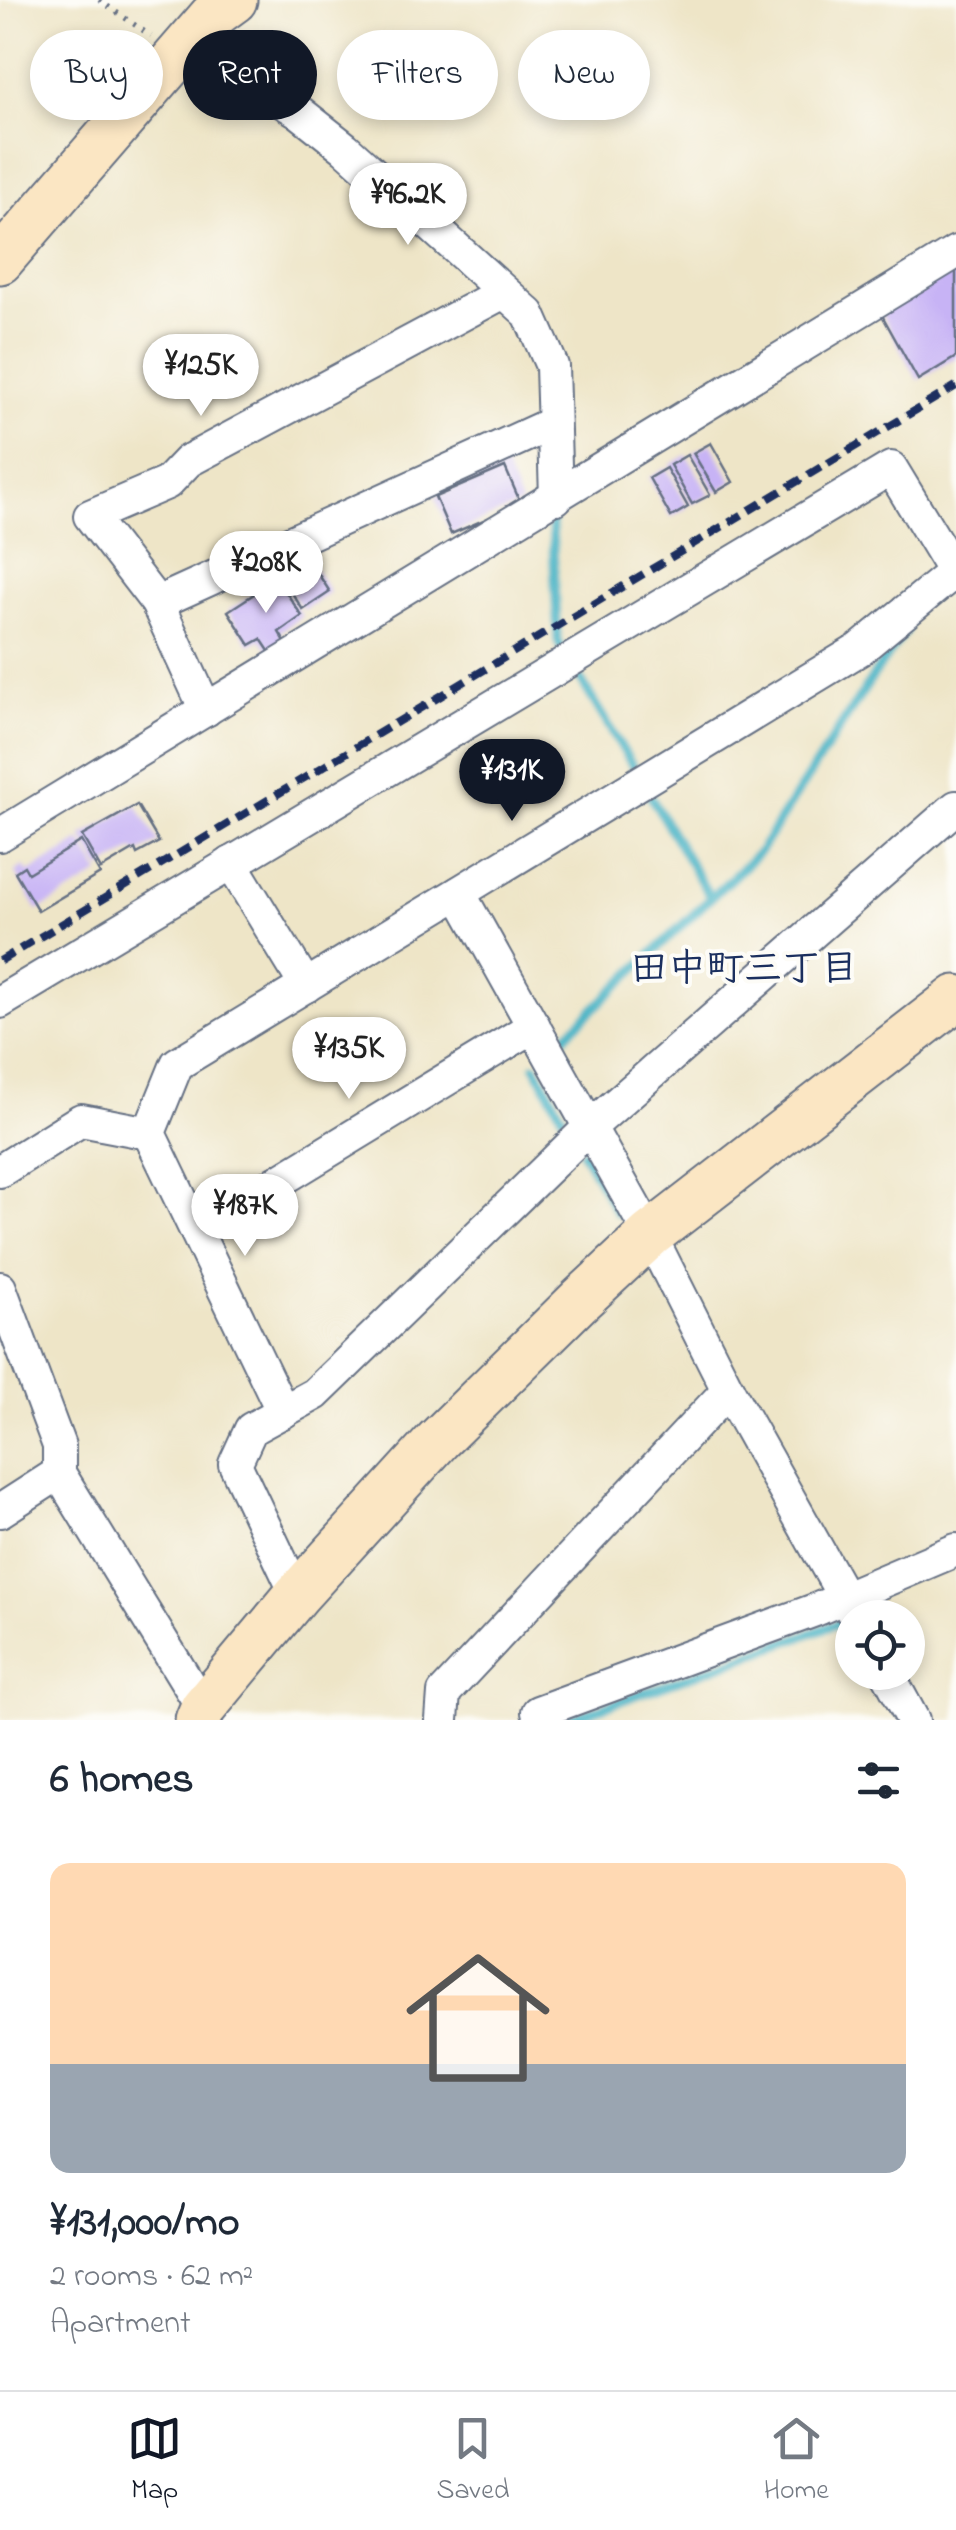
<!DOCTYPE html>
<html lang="en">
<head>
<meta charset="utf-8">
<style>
  :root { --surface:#fff; --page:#f2f2f3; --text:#1f2937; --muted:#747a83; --line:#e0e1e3; --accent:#111827 }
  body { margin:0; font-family:"Indie Flower","Klee One",sans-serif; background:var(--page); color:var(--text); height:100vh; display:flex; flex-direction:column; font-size:38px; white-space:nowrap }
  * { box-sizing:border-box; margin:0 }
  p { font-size:32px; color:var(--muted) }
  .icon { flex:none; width:55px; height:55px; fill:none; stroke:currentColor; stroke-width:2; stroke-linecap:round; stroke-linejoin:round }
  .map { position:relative; height:1720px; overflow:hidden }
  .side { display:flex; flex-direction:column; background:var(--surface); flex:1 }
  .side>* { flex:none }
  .banner { position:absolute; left:30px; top:30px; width:898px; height:90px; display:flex; gap:20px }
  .tools { position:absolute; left:835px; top:1600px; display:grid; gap:20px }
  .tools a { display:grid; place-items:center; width:90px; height:90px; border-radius:50%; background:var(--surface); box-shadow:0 5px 15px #0003; font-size:50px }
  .price { position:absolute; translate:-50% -85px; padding:0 22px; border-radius:35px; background:#fff; color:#222; font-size:32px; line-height:65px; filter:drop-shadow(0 2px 5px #0008) }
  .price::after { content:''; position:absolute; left:50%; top:60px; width:30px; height:22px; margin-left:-15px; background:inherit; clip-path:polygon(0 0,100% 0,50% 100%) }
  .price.on { background:var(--accent); color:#fff }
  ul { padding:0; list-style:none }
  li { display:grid; align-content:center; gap:20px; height:530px; padding:0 50px }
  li+li { border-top:2px solid var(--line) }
  li span { display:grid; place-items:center; height:310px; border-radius:20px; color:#555 }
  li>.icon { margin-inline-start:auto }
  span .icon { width:180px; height:180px; fill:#fffc; stroke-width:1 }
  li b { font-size:42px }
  h2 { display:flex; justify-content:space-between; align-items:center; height:120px; padding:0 50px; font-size:42px }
  .pill { padding:0 35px; border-radius:45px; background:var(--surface); box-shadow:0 5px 15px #0003; font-size:35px; line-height:90px }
  .pill.on { background:var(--accent); color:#fff }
  .dock { display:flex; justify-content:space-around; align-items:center; height:140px; border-top:2px solid var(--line); background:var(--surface); font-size:28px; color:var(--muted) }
  .dock a { display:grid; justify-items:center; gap:5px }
  .dock .on { color:var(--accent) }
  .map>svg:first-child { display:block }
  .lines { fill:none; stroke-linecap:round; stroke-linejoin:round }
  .stream { stroke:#48b3c5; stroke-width:9 }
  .building { fill:#c7b3f5 }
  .street-casing { stroke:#656f83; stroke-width:36 }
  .secondary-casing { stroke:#656f83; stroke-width:49 }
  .path { stroke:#656f83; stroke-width:5; stroke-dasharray:2.5 8; stroke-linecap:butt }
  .street { stroke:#fff; stroke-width:32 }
  .secondary { stroke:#fbe6c3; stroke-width:45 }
  .rail { stroke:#1b2f5e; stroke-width:8; stroke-dasharray:15 8; stroke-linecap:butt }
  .labels { text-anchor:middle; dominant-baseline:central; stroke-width:8; stroke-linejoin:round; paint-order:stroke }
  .neighbourhood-label { font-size:38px; font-weight:bold; fill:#1b2f5e; stroke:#fdfcf7 }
</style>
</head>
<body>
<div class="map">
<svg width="956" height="1720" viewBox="0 0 956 1720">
  <rect width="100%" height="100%" fill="#fdfcf7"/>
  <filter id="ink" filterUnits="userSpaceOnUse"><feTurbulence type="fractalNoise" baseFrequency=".01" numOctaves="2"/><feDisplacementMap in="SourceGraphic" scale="20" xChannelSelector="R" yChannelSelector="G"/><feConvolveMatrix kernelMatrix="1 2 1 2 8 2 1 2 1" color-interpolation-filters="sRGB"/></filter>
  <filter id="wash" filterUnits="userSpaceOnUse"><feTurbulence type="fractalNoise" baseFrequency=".0048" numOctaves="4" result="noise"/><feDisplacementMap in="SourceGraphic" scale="40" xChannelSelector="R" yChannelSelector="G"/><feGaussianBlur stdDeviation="2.25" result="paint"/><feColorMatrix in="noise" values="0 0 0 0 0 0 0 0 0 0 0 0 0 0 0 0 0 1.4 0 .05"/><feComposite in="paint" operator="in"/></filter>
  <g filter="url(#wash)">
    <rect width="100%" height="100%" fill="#eee5c7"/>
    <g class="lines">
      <g class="stream">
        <path d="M551 508 558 642 638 775"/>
        <path d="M646 789 710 897"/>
        <path d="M560 1041 760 851 879 667 907 629"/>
        <path d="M535 1066 562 1115"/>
        <path d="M583 1153 617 1213"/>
        <path d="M567 1720 842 1622 839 1617"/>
      </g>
    </g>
    <g id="blocks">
      <g class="building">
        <path d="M956 259V357L918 380 878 308Z"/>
        <path d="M711 443 733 482 716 492 693 453Z"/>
        <path d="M687 455 710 495 692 504 670 465Z"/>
        <path d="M505 467 521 504 451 534 435 497Z"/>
        <path d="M666 468 688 507 671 517 649 478Z"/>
        <path d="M306 555 330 592 303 610 279 573Z"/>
        <path d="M277 579 302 616 279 632 286 644 271 654 261 639 250 645 228 611Z"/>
        <path d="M137 805 159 842 137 854 135 849 101 869 82 836Z"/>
        <path d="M81 841 100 874 38 911 15 872 24 866 28 873Z"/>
      </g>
    </g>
  </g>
  <g filter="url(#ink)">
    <use href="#blocks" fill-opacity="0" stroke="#656f83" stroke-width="2.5"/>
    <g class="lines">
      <g class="street-casing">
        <g id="street">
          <path d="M187 44 298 111 345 148 529 314 552 366 556 498"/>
          <path d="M157 603 553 423"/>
          <path d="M206 710 157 603 90 516 167 483 188 461 504 292"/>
          <path d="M0 835 956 252"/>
          <path d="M231 863 306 986"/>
          <path d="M459 893 650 1235 728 1390 856 1618"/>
          <path d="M0 1002 891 468 954 572 860 649 177 1064 149 1133 283 1412"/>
          <path d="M0 1171 81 1120 149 1133"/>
          <path d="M197 1231 534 1026"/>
          <path d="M0 1288 59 1446V1473L203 1708"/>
          <path d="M0 1511 59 1473"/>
          <path d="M297 1595 235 1464 251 1429 315 1394 590 1127 956 807"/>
          <path d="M887 1672 913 1720"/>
          <path d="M538 1712 815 1610 956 1550"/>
          <path d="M442 1720 444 1693 728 1390"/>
        </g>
      </g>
      <g class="secondary-casing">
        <g id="secondary">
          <path d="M0 261 212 16 234 0"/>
          <path d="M198 1720 203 1708 297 1595 438 1440 579 1301 650 1235 956 998"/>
        </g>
      </g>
      <path class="path" d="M99 0 151 36"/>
      <use href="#street" class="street"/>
      <use href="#secondary" class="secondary"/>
      <path class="rail" d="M0 961 956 386"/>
    </g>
  </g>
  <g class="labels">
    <g class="neighbourhood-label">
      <text x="744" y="971">田中町三丁目</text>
    </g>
  </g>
</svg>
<div class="tools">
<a><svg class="icon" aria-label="locate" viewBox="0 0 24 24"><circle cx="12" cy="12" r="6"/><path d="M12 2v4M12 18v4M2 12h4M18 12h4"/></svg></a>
</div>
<b class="price" style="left:408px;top:248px">¥96.2K</b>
<b class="price" style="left:201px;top:419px">¥125K</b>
<b class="price" style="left:266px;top:616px">¥208K</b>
<b class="price on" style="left:512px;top:824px">¥131K</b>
<b class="price" style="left:349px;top:1102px">¥135K</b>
<b class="price" style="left:245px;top:1259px">¥187K</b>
<div class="banner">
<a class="pill">Buy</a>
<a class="pill on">Rent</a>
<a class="pill">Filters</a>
<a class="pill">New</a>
</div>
</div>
<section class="side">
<h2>6 homes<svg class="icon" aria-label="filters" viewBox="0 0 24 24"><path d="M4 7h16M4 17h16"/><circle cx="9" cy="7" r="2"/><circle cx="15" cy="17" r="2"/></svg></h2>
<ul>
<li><span style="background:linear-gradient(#ffd9b3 65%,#9aa5b1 0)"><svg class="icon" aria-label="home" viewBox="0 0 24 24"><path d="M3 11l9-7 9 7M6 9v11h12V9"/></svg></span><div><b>¥131,000/mo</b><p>2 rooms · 62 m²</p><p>Apartment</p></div></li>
</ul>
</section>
<nav class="dock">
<a class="on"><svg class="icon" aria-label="map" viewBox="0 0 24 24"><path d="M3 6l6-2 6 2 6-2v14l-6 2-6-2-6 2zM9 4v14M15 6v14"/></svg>Map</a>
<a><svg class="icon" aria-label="saved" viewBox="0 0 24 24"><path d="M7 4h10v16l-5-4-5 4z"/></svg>Saved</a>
<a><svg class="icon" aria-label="home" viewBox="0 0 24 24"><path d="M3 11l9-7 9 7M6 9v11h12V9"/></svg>Home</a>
</nav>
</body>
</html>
